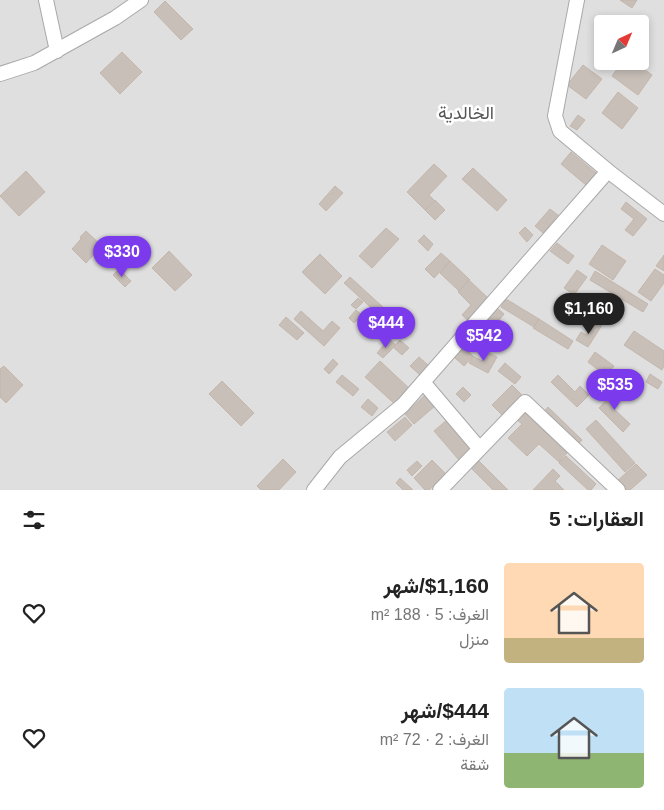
<!DOCTYPE html>
<html lang="ar">
<head>
<meta charset="utf-8">
<style>
  :root { --surface:#fff; --page:#f2f2f2; --text:#222; --muted:#767676; --accent:#7c3aed }
  body { margin:0; font-family:Arial,Vazirmatn,sans-serif; background:var(--page); color:var(--text); direction:rtl; height:100vh; display:flex; flex-direction:column; font-size:19px; white-space:nowrap }
  * { box-sizing:border-box; margin:0 }
  p { font-size:16px; color:var(--muted) }
  .icon { flex:none; width:28px; height:28px; fill:none; stroke:currentColor; stroke-width:2; stroke-linecap:round; stroke-linejoin:round }
  .map { position:relative; height:490px; overflow:hidden; direction:ltr }
  .panel { display:flex; flex-direction:column; background:var(--surface); flex:1 }
  .panel>* { flex:none }
  .needle { width:32px; rotate:44deg }
  .buttons { position:absolute; left:594px; top:15px; display:grid; gap:10px }
  .buttons a { display:grid; place-items:center; width:55px; height:55px; border-radius:5px; background:var(--surface); box-shadow:0 2px 8px #0003; font-size:25px }
  .price { position:absolute; translate:-50% -42px; padding:0 11px; border-radius:18px; background:var(--accent); color:#fff; font-size:16px; line-height:32px; filter:drop-shadow(0 1px 2px #0008) }
  .price::after { content:''; position:absolute; left:50%; top:30px; width:15px; height:11px; margin-left:-8px; background:inherit; clip-path:polygon(0 0,100% 0,50% 100%) }
  .price.selected { background:#222; color:#fff }
  ul { padding:0; list-style:none }
  li { display:flex; align-items:center; gap:15px; height:125px; padding:0 20px }
  li span { display:grid; place-items:center; flex:none; width:140px; height:100px; border-radius:5px; color:#555 }
  li>.icon { margin-inline-start:auto }
  span .icon { width:60px; height:60px; fill:#fffc; stroke-width:1 }
  li b { font-size:21px }
  h2 { display:flex; justify-content:space-between; align-items:center; height:60px; padding:0 20px; font-size:21px }
  .map>svg:first-child { display:block }
  .residential { fill:#e0dfdf; fill-rule:evenodd }
  .building { fill:#c7bfb8; stroke:#c4b6ab }
  .lines { fill:none; stroke-linecap:round; stroke-linejoin:round }
  .street-casing { stroke:#a9a9a9; stroke-width:16 }
  .street { stroke:#fff; stroke-width:14 }
  .labels { text-anchor:middle; dominant-baseline:central; stroke-width:5; stroke-linejoin:round; paint-order:stroke }
  .quarter-label { font-size:18px; fill:#555; stroke:#fff }
</style>
</head>
<body>
<div class="map">
<svg width="664" height="490" viewBox="0 0 664 490">
  <rect width="100%" height="100%" fill="#f2efe9"/>
  <path class="residential" d="M0 0H664V490H0ZM602 24H640V61H602Z"/>
  <g class="building">
    <path d="M620 0H637L632 8Z"/>
    <path d="M165 1 193 29 181 40 154 12Z"/>
    <path d="M122 52 142 72 120 94 100 73Z"/>
    <path d="M623 61H633L652 75 638 95 612 76Z"/>
    <path d="M583 65 602 79 586 99 567 85Z"/>
    <path d="M618 92 638 108 622 129 602 113Z"/>
    <path d="M578 115 585 120 577 130 570 126Z"/>
    <path d="M571 152 596 173 586 185 561 164Z"/>
    <path d="M434 164 447 176 429 195 435 201 425 210 407 192Z"/>
    <path d="M473 168 507 200 497 211 462 179Z"/>
    <path d="M26 171 45 192 19 216 0 196Z"/>
    <path d="M335 186 343 193 326 211 319 204Z"/>
    <path d="M435 200 445 210 435 220 425 210Z"/>
    <path d="M626 202 647 219 633 236 625 230 634 219 621 209Z"/>
    <path d="M550 209 558 215 543 233 535 226Z"/>
    <path d="M525 227 533 235 527 242 519 233Z"/>
    <path d="M386 228 399 239 372 268 359 256Z"/>
    <path d="M86 231 102 246 86 263 72 249 81 239 80 237Z"/>
    <path d="M424 235 433 244 428 251 418 241Z"/>
    <path d="M557 243 574 256 568 264 550 251Z"/>
    <path d="M602 245 626 261 613 280 589 264Z"/>
    <path d="M169 251 192 275 175 291 152 268Z"/>
    <path d="M441 253 450 261 434 278 425 269Z"/>
    <path d="M320 254 342 276 325 294 302 272Z"/>
    <path d="M664 255V271L656 266Z"/>
    <path d="M450 261 470 280 459 291 440 273Z"/>
    <path d="M119 269 131 281 125 287 113 275Z"/>
    <path d="M655 269 664 275V283L651 301 638 292Z"/>
    <path d="M577 270 587 277 574 295 564 288Z"/>
    <path d="M595 271 648 304 643 312 590 280Z"/>
    <path d="M350 277 396 319 390 325 344 283Z"/>
    <path d="M469 280 489 299 469 321 462 315 471 305 458 292Z"/>
    <path d="M358 298 363 302 356 309 351 305Z"/>
    <path d="M506 299 539 319 534 327 501 307Z"/>
    <path d="M497 308 504 314 491 330 484 324Z"/>
    <path d="M356 310 362 315 354 323 349 318Z"/>
    <path d="M301 311 323 331 332 321 340 328 324 346 294 319Z"/>
    <path d="M286 317 304 333 297 340 279 325Z"/>
    <path d="M539 319 573 341 568 349 533 328Z"/>
    <path d="M594 321 602 325 588 347 576 340 581 332 586 335Z"/>
    <path d="M634 331 664 351V366L662 370 624 345Z"/>
    <path d="M389 339 396 345 383 358 377 353Z"/>
    <path d="M400 340 409 348 402 355 393 347Z"/>
    <path d="M463 347 473 356 464 366 454 357Z"/>
    <path d="M487 352 497 357 488 373 469 363 473 356 482 361Z"/>
    <path d="M595 352 614 366 606 376 588 362Z"/>
    <path d="M419 357 429 366 420 375 410 366Z"/>
    <path d="M333 359 338 364 329 374 324 369Z"/>
    <path d="M380 361 411 390 396 405 365 377Z"/>
    <path d="M505 363 521 377 515 384 498 371Z"/>
    <path d="M4 366 23 385 6 403 0 397V369Z"/>
    <path d="M650 374 662 382 658 389 646 382Z"/>
    <path d="M342 375 359 389 353 396 336 382Z"/>
    <path d="M558 375 575 392 580 386 589 395 577 407 551 382Z"/>
    <path d="M222 381 254 413 241 426 209 394Z"/>
    <path d="M512 385 524 397 504 417 492 405Z"/>
    <path d="M463 387 471 395 464 402 456 394Z"/>
    <path d="M616 390 624 397 613 408 630 424 623 432 599 408Z"/>
    <path d="M425 395 435 406 414 424 405 414Z"/>
    <path d="M368 399 378 408 372 416 361 407Z"/>
    <path d="M548 407 582 440 575 448 541 415Z"/>
    <path d="M523 411 567 453 559 462 539 444 527 456 508 438 522 424 516 419Z"/>
    <path d="M405 417 412 425 395 441 387 432Z"/>
    <path d="M448 419 472 448 459 460 434 431Z"/>
    <path d="M596 420 635 463 625 472 586 429Z"/>
    <path d="M566 456 596 484 591 490H588L559 463Z"/>
    <path d="M283 459 296 472 279 490H261L257 486Z"/>
    <path d="M477 459 508 490H493L470 467Z"/>
    <path d="M432 460 446 474 429 490H425L414 478Z"/>
    <path d="M417 461 422 466 412 476 407 470Z"/>
    <path d="M636 464 647 475 630 490H623L616 482Z"/>
    <path d="M553 469 560 476 555 481 564 490H533Z"/>
    <path d="M400 478 413 490H403L396 483Z"/>
  </g>
  <g class="lines">
    <g class="street-casing">
      <g id="street">
        <path d="M46 0 57 51"/>
        <path d="M577 0 555 116 560 131 608 171 664 214"/>
        <path d="M0 74 34 63 115 18 141 0"/>
        <path d="M423 382 479 448"/>
        <path d="M314 490 340 457 403 405 608 171"/>
        <path d="M440 490 525 402 618 490"/>
      </g>
    </g>
    <use href="#street" class="street"/>
  </g>
  <g class="labels">
    <g class="quarter-label">
      <text x="466" y="113">الخالدية</text>
    </g>
  </g>
</svg>
<div class="buttons">
<a><svg class="needle" viewBox="-14 -14 28 28"><path d="M0-13l5 13h-10z" fill="#e53935"/><path d="M0 13l5-13h-10z" fill="#767676"/></svg></a>
</div>
<b class="price" style="left:122px;top:278px">$330</b>
<b class="price selected" style="left:589px;top:335px">$1,160</b>
<b class="price" style="left:386px;top:349px">$444</b>
<b class="price" style="left:484px;top:362px">$542</b>
<b class="price" style="left:615px;top:411px">$535</b>
</div>
<section class="panel">
<h2>العقارات: 5<svg class="icon" aria-label="filters" viewBox="0 0 24 24"><path d="M4 7h16M4 17h16"/><circle cx="9" cy="7" r="2"/><circle cx="15" cy="17" r="2"/></svg></h2>
<ul>
<li><span style="background:linear-gradient(#ffd9b3 75%,#c2b280 0)"><svg class="icon" aria-label="home" viewBox="0 0 24 24"><path d="M3 11l9-7 9 7M6 9v11h12V9"/></svg></span><div><b>$1,160/شهر</b><p>الغرف: 5 · 188 m²</p><p>منزل</p></div><svg class="icon" aria-label="heart" viewBox="0 0 24 24"><path d="M12 20l-8-8c-3-5 5-10 8-4 3-6 11-1 8 4z"/></svg></li>
<li><span style="background:linear-gradient(#bfe0f5 65%,#8fb573 0)"><svg class="icon" aria-label="home" viewBox="0 0 24 24"><path d="M3 11l9-7 9 7M6 9v11h12V9"/></svg></span><div><b>$444/شهر</b><p>الغرف: 2 · 72 m²</p><p>شقة</p></div><svg class="icon" aria-label="heart" viewBox="0 0 24 24"><path d="M12 20l-8-8c-3-5 5-10 8-4 3-6 11-1 8 4z"/></svg></li>
</ul>
</section>
</body>
</html>
